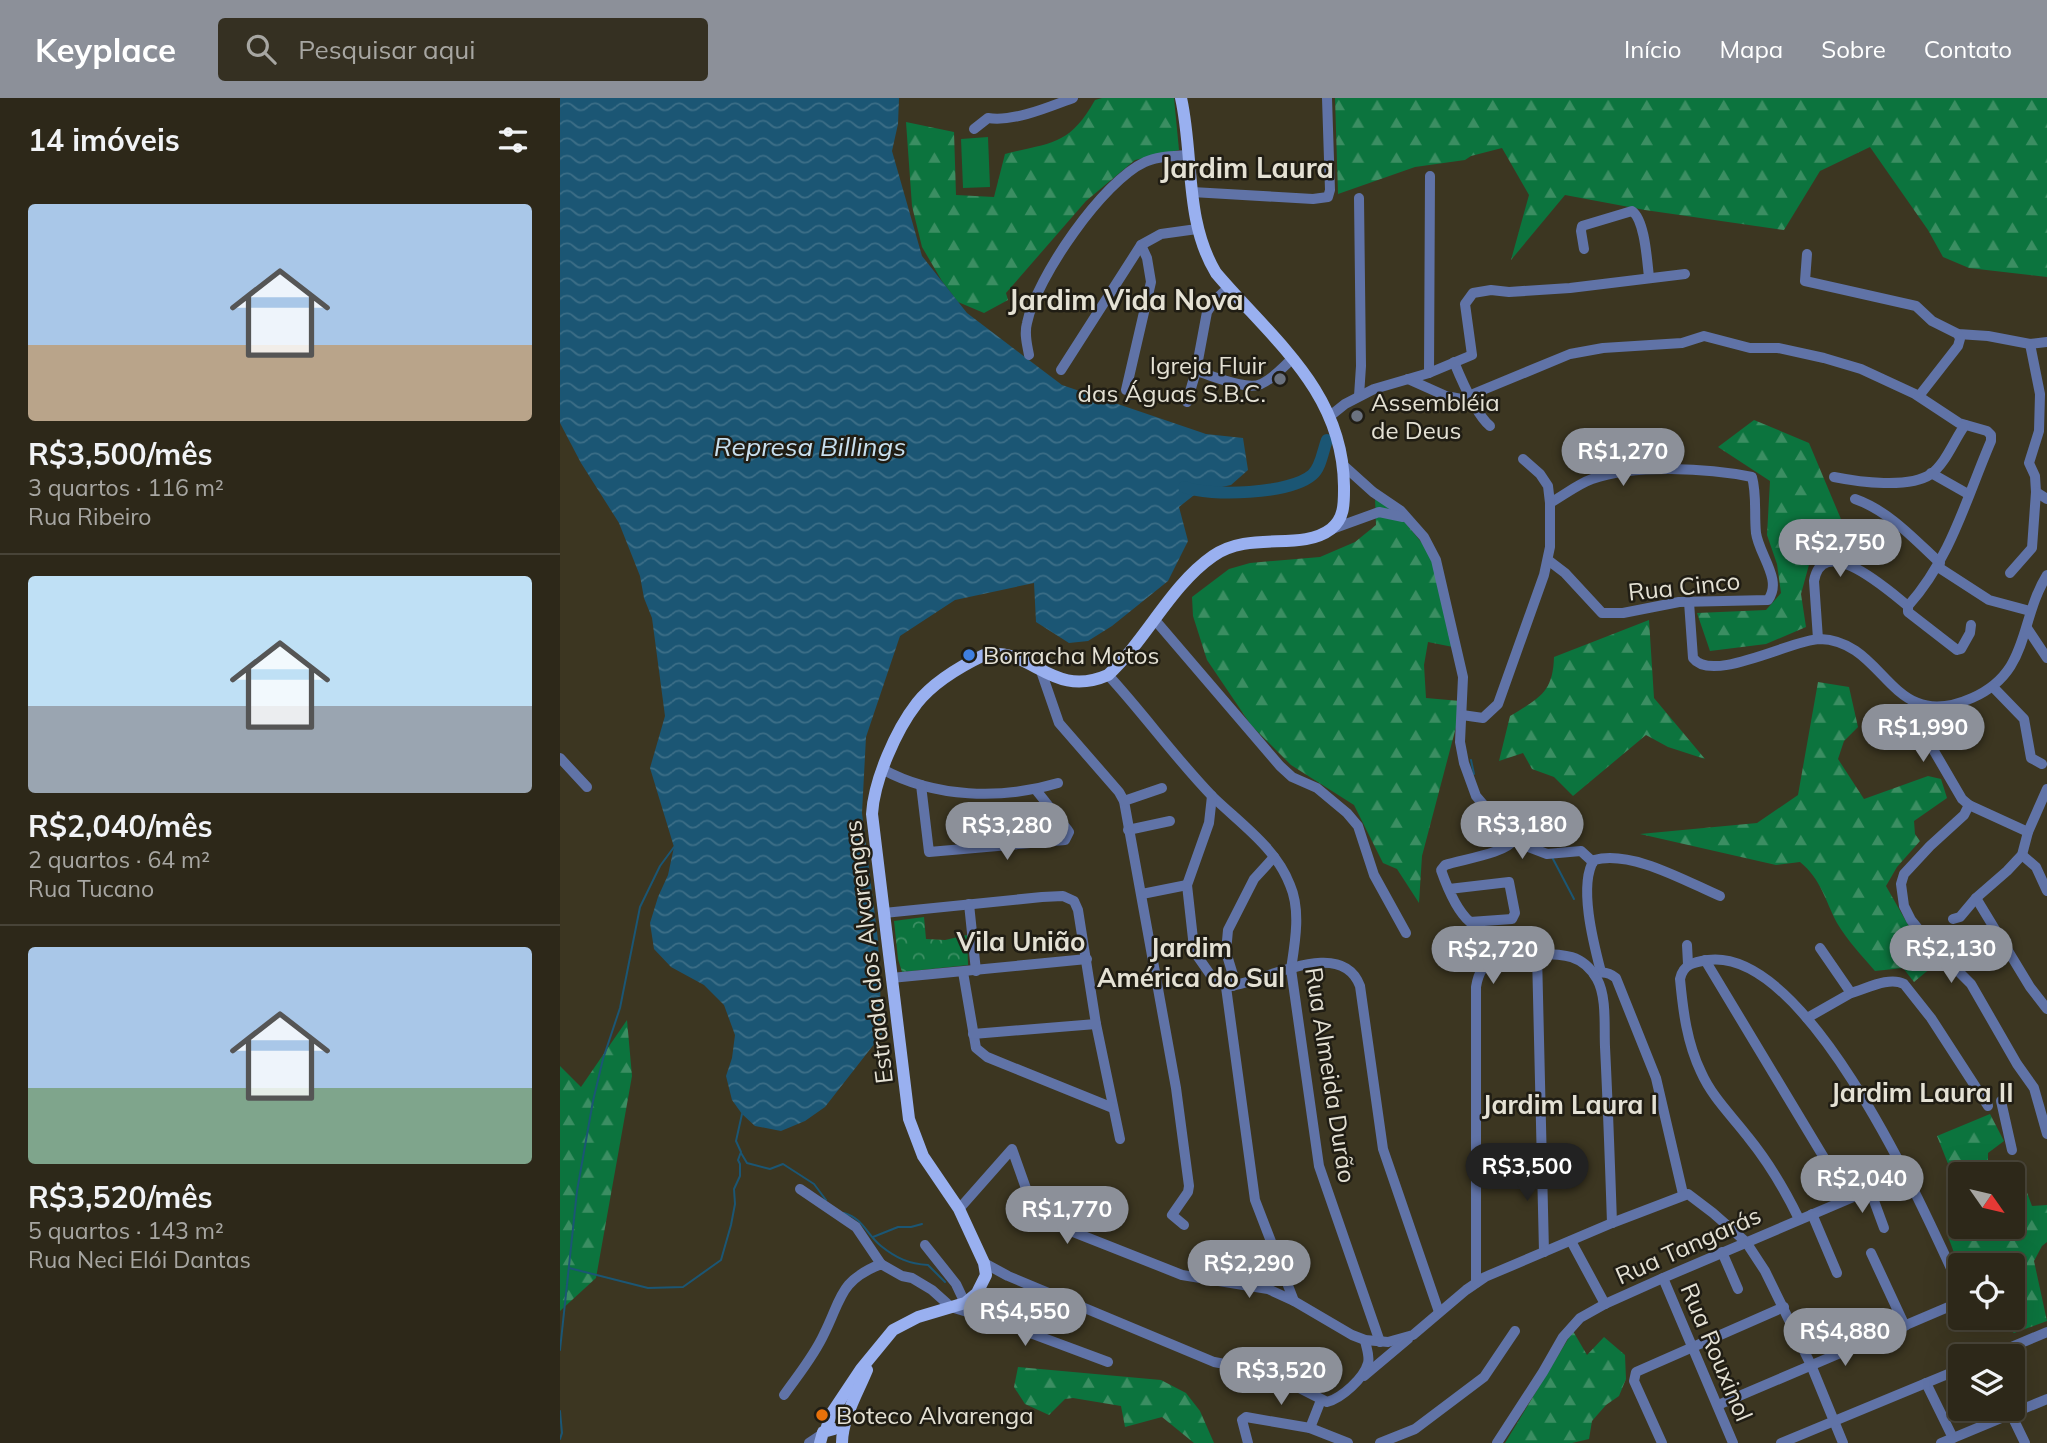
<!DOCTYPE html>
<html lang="pt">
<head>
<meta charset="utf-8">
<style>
  :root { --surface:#2d2819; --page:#353022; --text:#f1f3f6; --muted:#a7a6a2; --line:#484438; --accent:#8c9099 }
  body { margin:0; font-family:Mulish,sans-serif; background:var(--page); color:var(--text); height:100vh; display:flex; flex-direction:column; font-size:26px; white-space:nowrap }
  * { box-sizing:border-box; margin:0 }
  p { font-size:23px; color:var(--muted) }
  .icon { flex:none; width:38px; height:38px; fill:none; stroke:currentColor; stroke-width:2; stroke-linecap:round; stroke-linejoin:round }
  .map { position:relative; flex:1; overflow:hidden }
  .sheet { display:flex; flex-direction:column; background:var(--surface); width:560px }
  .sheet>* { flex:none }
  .needle { width:46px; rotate:124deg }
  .controls { position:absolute; left:1388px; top:1064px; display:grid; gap:14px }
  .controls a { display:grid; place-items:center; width:77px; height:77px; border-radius:7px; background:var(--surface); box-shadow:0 7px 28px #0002,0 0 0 2px var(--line); font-size:35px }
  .price { position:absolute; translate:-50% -60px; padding:0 16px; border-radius:24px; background:var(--accent); color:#fff; font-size:23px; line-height:46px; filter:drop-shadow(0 2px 4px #0008) }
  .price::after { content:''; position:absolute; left:50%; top:42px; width:21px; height:16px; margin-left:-10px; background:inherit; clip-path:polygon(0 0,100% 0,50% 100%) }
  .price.active { background:#222; color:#fff }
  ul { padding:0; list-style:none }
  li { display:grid; align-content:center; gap:14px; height:371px; padding:0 28px }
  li+li { border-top:2px solid var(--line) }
  li span { display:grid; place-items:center; height:217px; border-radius:7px; color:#555 }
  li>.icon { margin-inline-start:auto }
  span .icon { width:126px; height:126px; fill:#fffc; stroke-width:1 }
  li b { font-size:30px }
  h2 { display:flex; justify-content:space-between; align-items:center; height:84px; padding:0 28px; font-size:30px }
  header { display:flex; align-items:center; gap:42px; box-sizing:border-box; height:98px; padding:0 35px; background:var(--accent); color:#fff }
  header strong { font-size:33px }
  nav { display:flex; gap:38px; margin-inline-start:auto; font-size:24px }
  .search { width:490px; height:63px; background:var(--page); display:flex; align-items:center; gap:18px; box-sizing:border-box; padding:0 24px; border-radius:7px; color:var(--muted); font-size:26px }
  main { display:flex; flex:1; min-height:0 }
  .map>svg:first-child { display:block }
  .grass { fill:#0c743e }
  .forest { fill:url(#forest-firs) }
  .park { fill:url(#park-crowns) }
  .water { fill:url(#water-waves) }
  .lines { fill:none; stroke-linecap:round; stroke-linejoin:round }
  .stream { stroke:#1b5674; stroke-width:2 }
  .river { stroke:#1b5674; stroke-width:12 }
  .minor { stroke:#6073a7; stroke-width:10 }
  .major { stroke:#99b0f0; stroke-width:12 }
  .worship-dot { fill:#6b7280; stroke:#201d14; stroke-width:2.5 }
  .shop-dot { fill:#3f7fe0; stroke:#201d14; stroke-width:2.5 }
  .food-dot { fill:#e8710a; stroke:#201d14; stroke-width:2.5 }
  .labels { text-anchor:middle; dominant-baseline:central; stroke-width:5; stroke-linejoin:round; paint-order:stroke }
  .poi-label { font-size:24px; fill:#e4e1d4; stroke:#201d14; text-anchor:start }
  .street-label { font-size:24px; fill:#e4e1d4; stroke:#201d14 }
  .water-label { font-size:26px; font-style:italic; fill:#c9e0ef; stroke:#201d14 }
  .neighbourhood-label { font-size:26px; font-weight:bold; fill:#e4e1d4; stroke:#201d14 }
  .quarter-label { font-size:28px; font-weight:bold; fill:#e4e1d4; stroke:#201d14 }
</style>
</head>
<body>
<header>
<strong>Keyplace</strong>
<div class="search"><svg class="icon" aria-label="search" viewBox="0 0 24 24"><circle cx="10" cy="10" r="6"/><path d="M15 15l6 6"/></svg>Pesquisar aqui</div>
<nav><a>Início</a><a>Mapa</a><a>Sobre</a><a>Contato</a></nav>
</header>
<main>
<section class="sheet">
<h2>14 imóveis<svg class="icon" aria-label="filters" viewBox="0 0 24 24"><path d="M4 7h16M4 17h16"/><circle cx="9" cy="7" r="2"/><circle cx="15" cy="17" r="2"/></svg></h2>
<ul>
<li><span style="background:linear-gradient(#a9c7e8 65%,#b9a48a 0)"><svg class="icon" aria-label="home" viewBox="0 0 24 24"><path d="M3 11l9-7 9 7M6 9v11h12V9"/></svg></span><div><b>R$3,500/mês</b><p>3 quartos · 116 m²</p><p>Rua Ribeiro</p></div></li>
<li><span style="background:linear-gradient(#bfe0f5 60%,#9aa5b1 0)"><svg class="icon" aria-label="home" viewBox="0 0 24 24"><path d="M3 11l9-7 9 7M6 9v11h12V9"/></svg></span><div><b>R$2,040/mês</b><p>2 quartos · 64 m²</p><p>Rua Tucano</p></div></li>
<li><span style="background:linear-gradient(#a9c7e8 65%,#7fa58c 0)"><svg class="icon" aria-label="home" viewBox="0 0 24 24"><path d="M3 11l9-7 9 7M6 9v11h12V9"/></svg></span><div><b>R$3,520/mês</b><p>5 quartos · 143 m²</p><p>Rua Neci Elói Dantas</p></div></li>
</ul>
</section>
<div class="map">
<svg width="1487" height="1345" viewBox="0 0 1487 1345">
  <defs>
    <pattern id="forest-firs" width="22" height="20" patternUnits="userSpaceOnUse" patternTransform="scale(1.75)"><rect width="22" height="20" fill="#0c743e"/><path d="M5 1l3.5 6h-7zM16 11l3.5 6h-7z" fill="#3b8e62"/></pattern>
    <pattern id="park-crowns" width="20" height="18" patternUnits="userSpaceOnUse" patternTransform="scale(1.75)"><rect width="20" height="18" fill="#0c743e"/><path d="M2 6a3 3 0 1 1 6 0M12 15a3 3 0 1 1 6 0" fill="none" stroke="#3b8e62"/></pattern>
    <pattern id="water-waves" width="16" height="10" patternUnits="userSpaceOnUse" patternTransform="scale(1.75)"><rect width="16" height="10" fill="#1b5674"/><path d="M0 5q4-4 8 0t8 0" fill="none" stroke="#3c6e87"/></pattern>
  </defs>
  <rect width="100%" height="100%" fill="#3c3621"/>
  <path class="grass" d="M428 39 430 89 403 90 401 41Z"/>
  <g class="forest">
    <path d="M542 0H614L619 52 575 62 526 103 446 195 448 202 424 215 398 204 382 183 362 149 352 108 346 24 394 34 396 97 434 99 445 56C492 44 509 48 535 2Z"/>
    <path d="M775 0H1487V179L1409 170 1383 159 1368 132 1310 49 1260 73 1224 132 1085 112 1005 97 951 162 969 97 942 50 911 58 905 62 855 69 778 96Z"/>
    <path d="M1194 322 1249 345 1291 445 1253 452 1241 496 1246 529 1206 546 1150 553 1137 515 1206 512 1221 495 1217 466 1207 437 1210 383 1158 349Z"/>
    <path d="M815 400 838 416 871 456 893 549 868 544 864 567 866 600 900 603V614L862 758 859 805 837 771 823 765 794 707 731 667 691 627 647 562 633 518 632 499 669 471 690 465 760 459 795 444 816 427Z"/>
    <path d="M1089 522 1094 600 1145 661 1108 649 1086 637 1013 698 994 679 972 671 963 655 939 663 950 618C979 600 993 595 994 559Z"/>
    <path d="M1258 584 1289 589 1298 629 1284 643 1278 661 1304 701 1368 678 1381 681 1387 700 1354 723 1355 736 1360 743 1337 769 1326 788 1372 869 1354 884 1343 870 1315 873C1302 858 1287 842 1277 825 1265 802 1261 781 1240 764L1216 767 1080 736 1197 725 1238 697Z"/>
    <path d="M67 922 72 978 36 1180 0 1213V968L21 989Z"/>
    <path d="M1430 1016 1444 1043 1428 1055V1064L1437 1073 1456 1065 1472 1108 1487 1107V1144L1482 1148 1474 1163 1487 1223 1454 1235 1444 1227 1426 1220H1452V1167H1400V1171L1386 1133 1400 1128 1452 1129V1076H1400V1096L1377 1038Z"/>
    <path d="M1013 1233 1027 1257 1044 1239 1065 1257 1066 1281 1059 1298 1046 1307 1032 1323 1029 1341 1012 1345H945Z"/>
    <path d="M458 1269 601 1282 626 1295 640 1313 654 1345H634L602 1319 565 1329 561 1308 513 1300 505 1301 489 1317 465 1306 454 1289Z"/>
  </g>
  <path class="park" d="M364 819 366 841 385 842 407 837 408 867 342 874 338 861 334 823Z"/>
  <path class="water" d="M0 0H339L338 26 332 53 362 158 407 215 502 287 646 336 683 340 688 372 671 387 638 394 619 409 628 443 608 483 552 528 528 543 509 545 476 524 474 485 395 502 340 538 306 639 302 715 318 842 322 936 265 1009 245 1023 221 1033 195 1028 182 1016 172 1002 166 978 172 960 175 937 164 907 144 887 111 869 94 851 90 825 98 799 108 777 114 749 90 670 105 618 92 520 84 500 80 478 59 425 21 365 0 325Z"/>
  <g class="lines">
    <g class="stream">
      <path d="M911 662 914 676"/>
      <path d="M928 704 944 720"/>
      <path d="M951 726 959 727 972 735 971 745"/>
      <path d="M992 759 1014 801"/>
      <path d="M181 1055 187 1065 210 1071 223 1066 254 1086 266 1102"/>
      <path d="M284 1115C304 1121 306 1136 321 1148 336 1160 349 1166 368 1167L385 1184"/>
      <path d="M313 1139 338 1129H351L362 1126"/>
      <path d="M9 1170 88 1190 123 1189 161 1162 171 1127 175 1106 174 1091 180 1078V1066L178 1062 181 1054 176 1043 182 1016"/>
      <path d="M0 1252 17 1093 33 1003 43 961 60 910 80 809 100 768 114 749"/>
      <path d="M0 1313 2 1335 0 1341"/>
    </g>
    <path class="river" d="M624 389C650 399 730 396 752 377 761 370 763 352 767 342"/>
    <g class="minor">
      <path d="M414 31 428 20C454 24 489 9 513 0"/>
      <path d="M632 94 753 101 768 99 770 92 767 0"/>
      <path d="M1024 151 1021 133 1022 128 1072 113C1085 122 1087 163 1089 179"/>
      <path d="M1247 156 1245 183 1356 208 1372 223 1398 236 1428 238 1470 246 1487 244"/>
      <path d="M1470 246 1480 296 1479 333 1469 365 1475 378 1476 394 1487 401"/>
      <path d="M469 257C467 246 464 236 467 225 476 180 543 83 585 64 597 58 614 58 627 57"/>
      <path d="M894 264C901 281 916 317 930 328"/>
      <path d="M501 272 581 147 601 136 637 131"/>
      <path d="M636 273C651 277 687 293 701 286 713 281 723 269 732 261"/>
      <path d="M869 275 870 78"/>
      <path d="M848 281 886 298 901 301 1010 256 1043 250 1122 245 1144 238 1190 250H1218L1264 260 1301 271 1355 296 1399 325 1427 333 1431 337V343C1406 401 1391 460 1348 508V514L1397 552 1401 551 1410 535 1411 527"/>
      <path d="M566 292 591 184 587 160 581 147"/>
      <path d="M799 298 801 268 799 100"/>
      <path d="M1359 298 1398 248 1400 241 1398 236"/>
      <path d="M627 304 636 273 647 214 654 203 668 190"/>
      <path d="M770 318 785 306 814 291 869 275 912 257 905 206 913 195 931 192 949 194 1010 190 1125 176"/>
      <path d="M783 367 813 394 841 413 864 439 876 462 903 579 900 644 904 665 916 698 934 719 955 735V741L966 748 987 756 1021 753 1033 764"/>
      <path d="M1371 375 1408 396"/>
      <path d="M1274 379C1299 384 1349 391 1371 376 1386 365 1394 342 1405 327"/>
      <path d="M1295 401C1329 413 1354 441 1380 465"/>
      <path d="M772 431 819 414 843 419"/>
      <path d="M988 462 1005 475 1042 515H1063L1119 504 1208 502C1223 482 1199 457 1196 435 1194 416 1197 397 1192 379 1148 370 1075 366 1032 381 1018 386 1004 397 990 405"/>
      <path d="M1378 469 1429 502 1470 513"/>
      <path d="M1450 475 1472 450 1476 394"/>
      <path d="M1129 504 1133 560C1152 586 1233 541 1260 541 1327 543 1329 637 1412 600 1471 574 1458 524 1487 477"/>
      <path d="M595 522 720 668 732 679 757 690 787 715 798 728 814 777 846 835"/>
      <path d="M1467 530 1487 560"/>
      <path d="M1258 541 1254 483C1263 433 1329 493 1348 508"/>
      <path d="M481 573 499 625 559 694 564 703 616 990 629 1088 628 1094 612 1117 624 1127"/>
      <path d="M548 577C584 616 616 661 653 699 681 726 716 750 730 787 741 812 735 845 731 871L759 1068 820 1244"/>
      <path d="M1433 589 1464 621 1471 660 1482 666"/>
      <path d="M1354 605 1367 641 1402 701 1409 707 1468 734"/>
      <path d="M902 617 923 620 938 606 984 477 990 449V405L988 388 980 376 963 361"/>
      <path d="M0 660 27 689"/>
      <path d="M322 671C375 700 441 702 498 685"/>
      <path d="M361 687 369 754 505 742 509 734 507 731 476 692"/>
      <path d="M652 698 649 725 627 787 633 841 638 859 652 879 666 889C703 885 781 837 800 888L823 1051 879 1214"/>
      <path d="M564 703 602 690"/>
      <path d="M1409 707 1404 717 1370 748 1344 776 1341 786 1344 808 1351 822 1368 843 1411 886 1457 966 1474 990 1487 1036"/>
      <path d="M568 732 610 723"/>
      <path d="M1462 757 1476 769 1487 793"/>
      <path d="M889 791 949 784 955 815 952 821 910 824C897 813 887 789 881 772L885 767C903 761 945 756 955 741"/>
      <path d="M582 796 627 787"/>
      <path d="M1416 800 1470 889 1487 911"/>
      <path d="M409 806 416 873"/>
      <path d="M324 815 482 799 503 798 514 803 518 812 536 926 560 1041"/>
      <path d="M1393 821 1400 819 1416 800 1447 773 1462 757 1468 734 1487 691"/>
      <path d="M1127 847 1128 866"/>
      <path d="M1260 850 1291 895C1306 891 1329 878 1344 886L1371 920 1428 1008"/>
      <path d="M977 856 984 1154"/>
      <path d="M1145 862 1269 1068"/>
      <path d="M403 874 416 950 427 959 553 1010"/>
      <path d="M1041 874C1034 847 1018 787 1034 762 1072 752 1125 783 1160 798"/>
      <path d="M1034 876C1042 873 1049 874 1056 880L1096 980 1123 1096"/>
      <path d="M331 880 527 861"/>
      <path d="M673 888V877L666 854 668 832 694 781 714 759"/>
      <path d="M666 889 695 1102 734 1203"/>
      <path d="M1247 920 1291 895"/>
      <path d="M413 936 536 926"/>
      <path d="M1441 1003 1452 1052"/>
      <path d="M240 1091 296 1129 321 1166"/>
      <path d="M1310 1092 1324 1130"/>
      <path d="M399 1111 452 1051 474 1113 488 1124 622 1177 708 1191 734 1203 792 1237 805 1242 828 1244 853 1237 906 1192 925 1179 1052 1125 1128 1096 1153 1115 1186 1144 1205 1173 1251 1267 1283 1345"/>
      <path d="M1252 1116 1277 1175"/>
      <path d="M1239 1121C1225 1092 1209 1065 1188 1039 1172 1018 1152 999 1141 974 1127 945 1123 913 1120 881 1123 866 1134 864 1148 862 1249 849 1365 1114 1400 1190"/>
      <path d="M1011 1143 1045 1206"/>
      <path d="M365 1147 396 1186 405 1205"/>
      <path d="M1162 1154 1178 1191"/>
      <path d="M1311 1155 1345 1228"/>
      <path d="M424 1165 448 1178 654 1264 708 1274 767 1304C782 1300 804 1280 808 1265 810 1258 806 1249 805 1242"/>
      <path d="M1103 1180 1173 1345"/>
      <path d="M916 1185V889C922 852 949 856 978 856 1003 856 1023 856 1037 881 1047 899 1044 929 1045 949 1048 1008 1050 1066 1052 1125"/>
      <path d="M1430 1258 1487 1234"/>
      <path d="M804 1278 848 1241"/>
      <path d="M1366 1285 1393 1340"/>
      <path d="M224 1297C238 1277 254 1258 264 1236 282 1200 279 1183 321 1166L342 1178 352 1180 372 1192 391 1209 446 1226 548 1264"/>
      <path d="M1158 1307 1400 1204"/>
      <path d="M1451 1316 1465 1345"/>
      <path d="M750 1330 761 1302"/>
      <path d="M249 1345 261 1337"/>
      <path d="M688 1345 682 1322 686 1319 750 1330 788 1345"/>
      <path d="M820 1345 855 1331 924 1279 955 1233"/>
      <path d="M937 1345 983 1274 1003 1239 1020 1220 1045 1206 1103 1180 1345 1077"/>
      <path d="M1102 1345 1074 1283 1076 1274 1224 1209"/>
      <path d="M1221 1345 1400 1271"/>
      <path d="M1381 1345 1487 1301"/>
    </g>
    <g class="major">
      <path d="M266 1332 271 1316 301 1271 333 1232 358 1219 405 1205 417 1195 426 1177 424 1165 399 1111 363 1058 349 1021 312 716C314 682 336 632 357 605 373 585 401 568 424 557 471 547 491 602 548 577 587 541 610 488 653 458 690 432 741 454 771 431 785 420 784 404 784 388 783 293 712 241 656 175 624 122 634 58 621 0"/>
      <path d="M260 1345 263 1334 274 1331"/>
      <path d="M282 1345C282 1321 298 1294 307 1272"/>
    </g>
  </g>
  <g class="worship-dot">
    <circle cx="720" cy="281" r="7"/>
    <circle cx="797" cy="318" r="7"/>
  </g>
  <circle class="shop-dot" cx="409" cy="557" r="7"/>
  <circle class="food-dot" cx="262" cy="1317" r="7"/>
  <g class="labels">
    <g class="poi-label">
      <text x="706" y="267" text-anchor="end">Igreja Fluir<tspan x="706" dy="28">das Águas S.B.C.</tspan></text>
      <text x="811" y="304">Assembléia<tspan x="811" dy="28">de Deus</tspan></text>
      <text x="423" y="557">Borracha Motos</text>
      <text x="276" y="1317">Boteco Alvarenga</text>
    </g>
    <g class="street-label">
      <text transform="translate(1124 488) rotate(-6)">Rua Cinco</text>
      <text transform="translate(308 854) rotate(-97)">Estrada dos Alvarengas</text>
      <text transform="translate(771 977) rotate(81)">Rua Almeida Durão</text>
      <text transform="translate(1128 1147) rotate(-24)">Rua Tangarás</text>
      <text transform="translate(1157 1254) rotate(67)">Rua Rouxinol</text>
    </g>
    <g class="water-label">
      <text x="250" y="348">Represa Billings</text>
    </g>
    <g class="neighbourhood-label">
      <text x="461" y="843">Vila União</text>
      <text x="631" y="849">Jardim<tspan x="631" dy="30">América do Sul</tspan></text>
      <text x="1362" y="994">Jardim Laura II</text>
      <text x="1010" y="1006">Jardim Laura I</text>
    </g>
    <g class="quarter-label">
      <text x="687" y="69">Jardim Laura</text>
      <text x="566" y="201">Jardim Vida Nova</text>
    </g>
  </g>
</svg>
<div class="controls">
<a><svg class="needle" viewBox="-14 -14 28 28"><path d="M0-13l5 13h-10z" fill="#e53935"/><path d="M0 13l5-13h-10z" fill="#a7a6a2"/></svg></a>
<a><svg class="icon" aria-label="locate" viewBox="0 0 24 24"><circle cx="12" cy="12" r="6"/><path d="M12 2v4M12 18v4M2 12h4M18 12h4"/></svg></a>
<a><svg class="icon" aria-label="layers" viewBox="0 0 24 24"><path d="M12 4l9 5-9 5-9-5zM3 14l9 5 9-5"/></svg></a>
</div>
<b class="price" style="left:1063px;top:390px">R$1,270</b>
<b class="price" style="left:1280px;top:481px">R$2,750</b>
<b class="price" style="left:1363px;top:666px">R$1,990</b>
<b class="price" style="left:962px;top:763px">R$3,180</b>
<b class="price" style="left:447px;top:764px">R$3,280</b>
<b class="price" style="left:1391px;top:887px">R$2,130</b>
<b class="price" style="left:933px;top:888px">R$2,720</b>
<b class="price active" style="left:967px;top:1105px">R$3,500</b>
<b class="price" style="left:1302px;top:1117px">R$2,040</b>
<b class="price" style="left:507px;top:1148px">R$1,770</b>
<b class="price" style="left:689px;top:1202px">R$2,290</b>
<b class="price" style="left:465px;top:1250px">R$4,550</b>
<b class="price" style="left:1285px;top:1270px">R$4,880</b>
<b class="price" style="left:721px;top:1309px">R$3,520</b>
</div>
</main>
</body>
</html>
